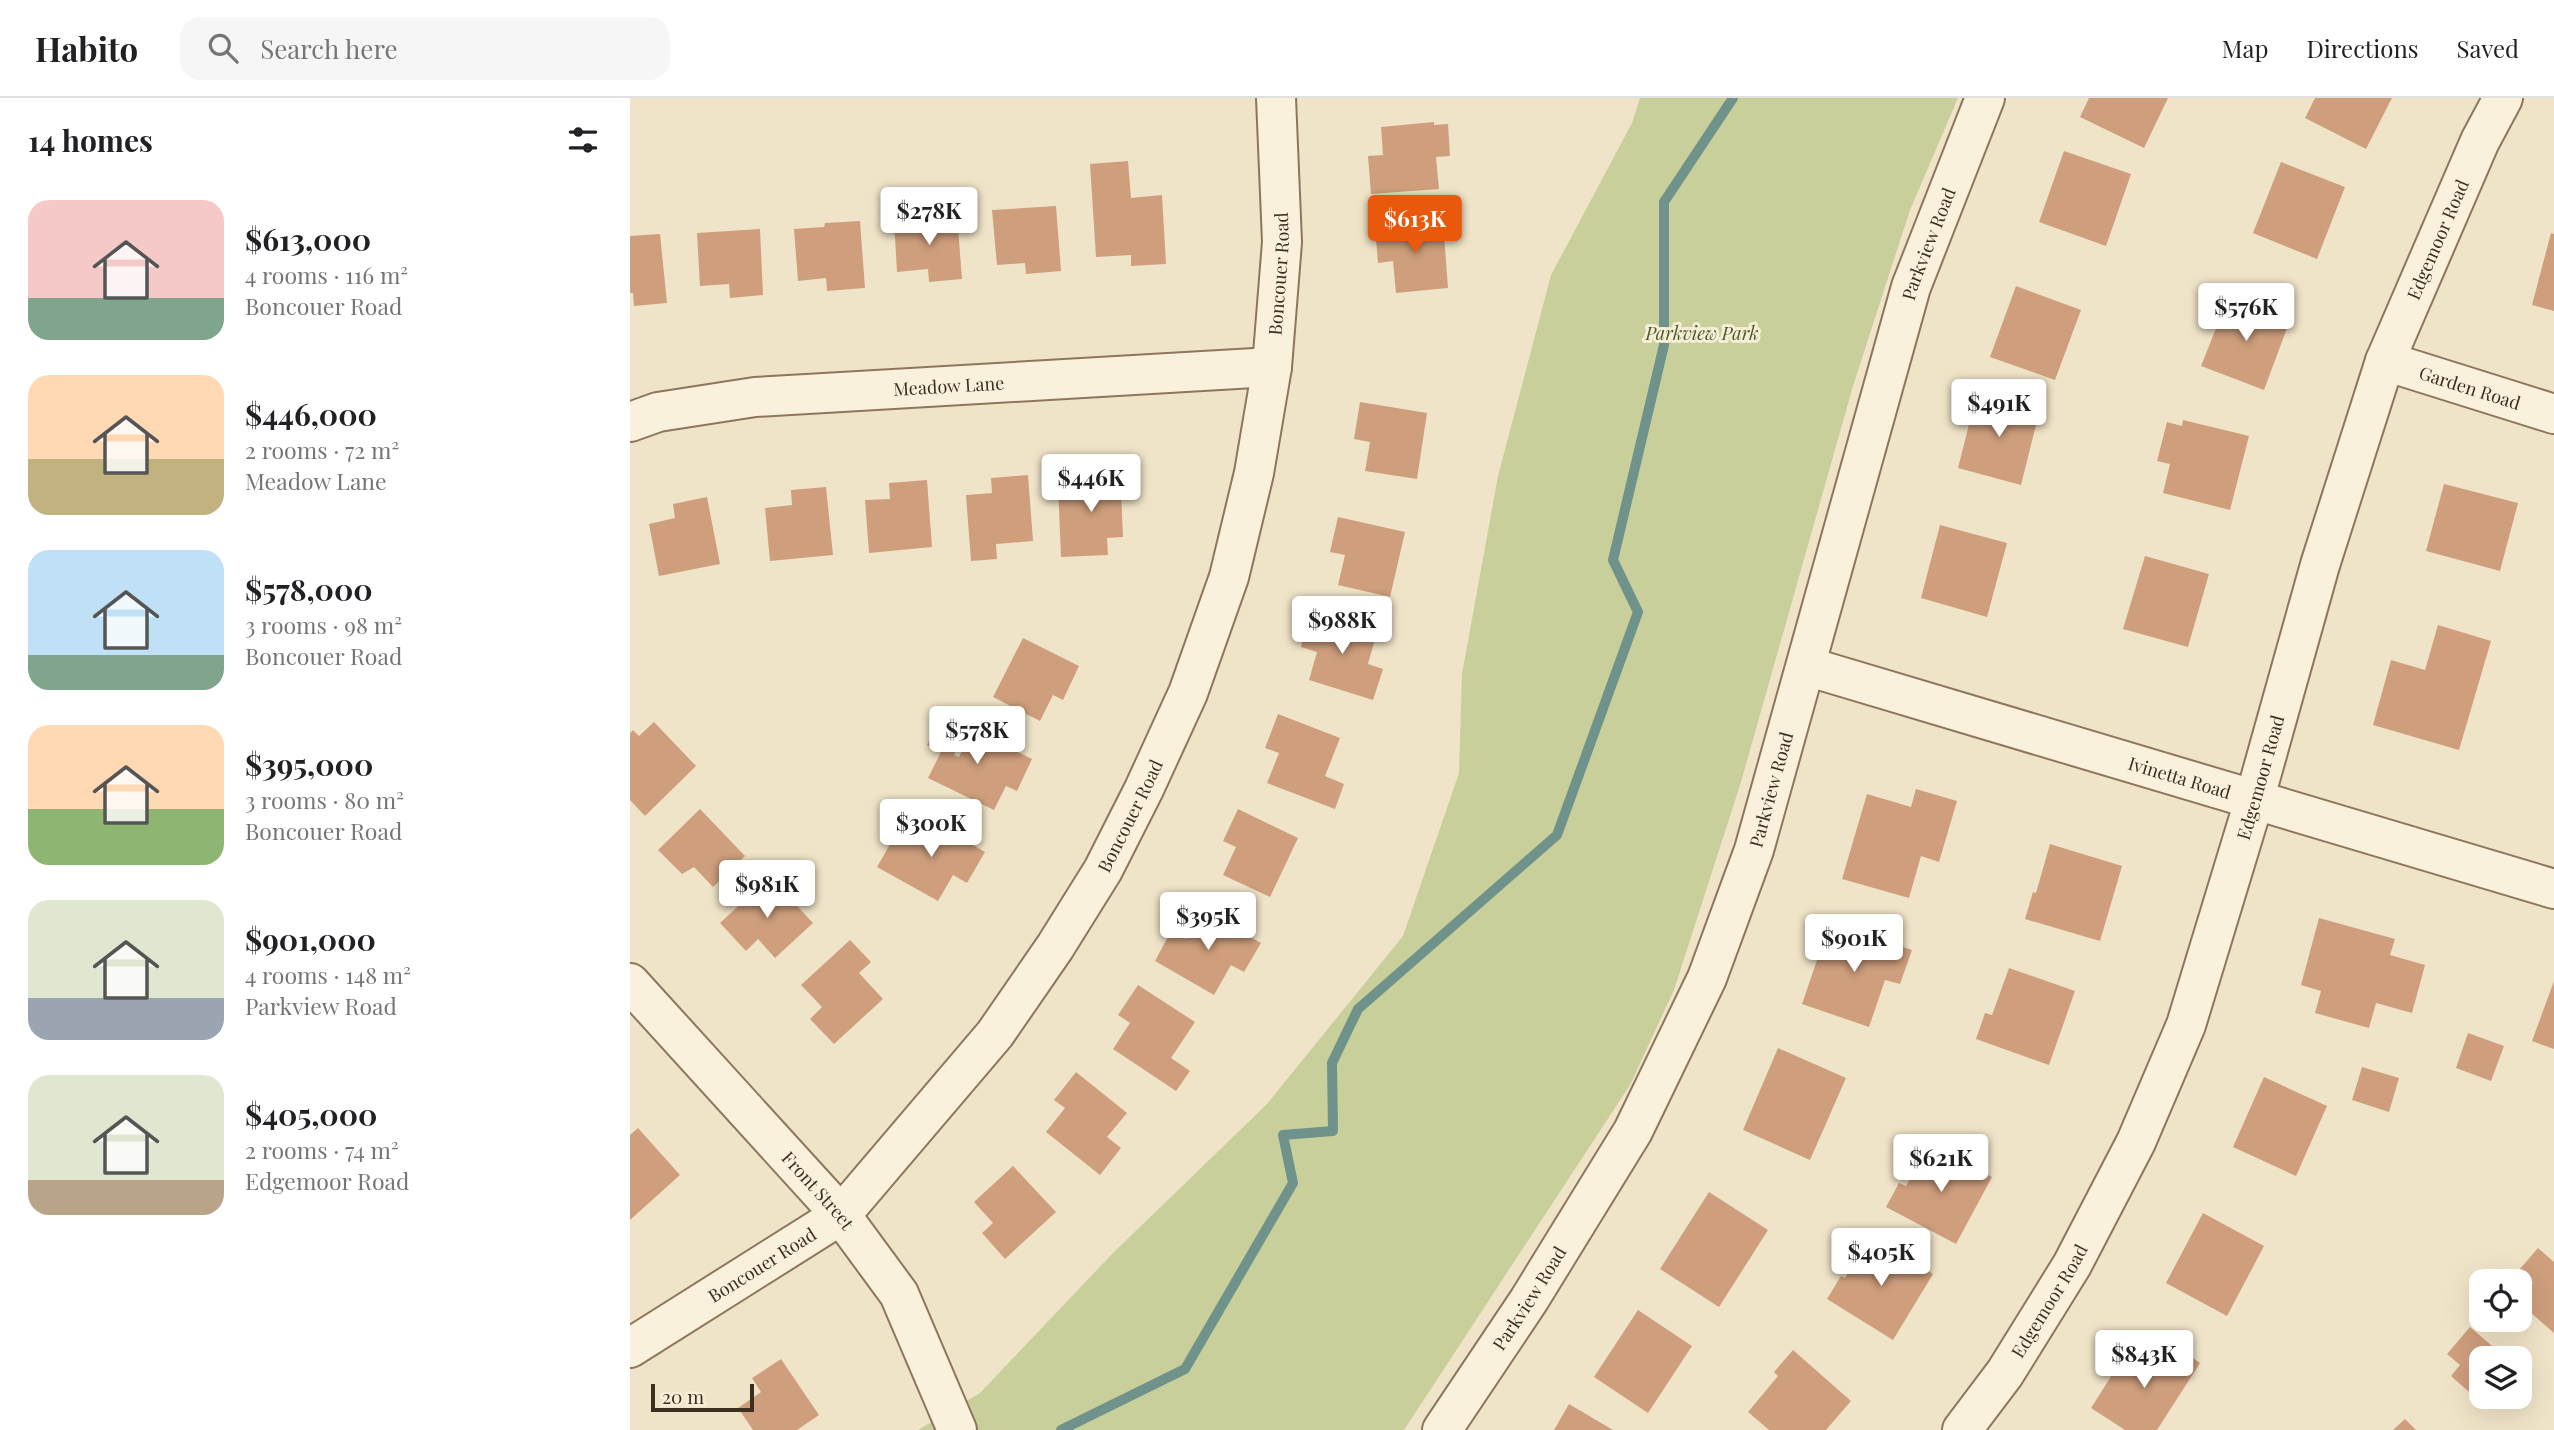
<!DOCTYPE html>
<html lang="en">
<head>
<meta charset="utf-8">
<style>
  :root { --surface:#fff; --page:#f6f6f6; --text:#202124; --muted:#757577; --line:#e0e0e0; --accent:#ea580c }
  body { margin:0; font-family:"Playfair Display",serif; background:var(--page); color:var(--text); height:100vh; display:flex; flex-direction:column; font-size:26px; white-space:nowrap }
  * { box-sizing:border-box; margin:0 }
  p { font-size:23px; color:var(--muted) }
  .icon { flex:none; width:38px; height:38px; fill:none; stroke:currentColor; stroke-width:2; stroke-linecap:round; stroke-linejoin:round }
  .map { position:relative; flex:1; overflow:hidden }
  .sheet { display:flex; flex-direction:column; background:var(--surface); width:630px }
  .sheet>* { flex:none }
  .tools { position:absolute; left:1839px; top:1171px; display:grid; gap:14px }
  .tools a { display:grid; place-items:center; width:63px; height:63px; border-radius:14px; background:var(--surface); box-shadow:0 7px 28px #0002; font-size:35px }
  .scale { position:absolute; left:21px; bottom:18px; width:103px; box-sizing:border-box; padding-left:7px; border:4px solid #3d2e20; border-top:0; font-size:19px; line-height:24px; white-space:nowrap; color:#3d2e20; -webkit-text-stroke:5px #f7eed8; paint-order:stroke }
  .price { position:absolute; translate:-50% -60px; padding:0 16px; border-radius:7px; background:#fff; color:#222; font-size:23px; line-height:46px; filter:drop-shadow(0 2px 4px #0008) }
  .price::after { content:''; position:absolute; left:50%; top:42px; width:21px; height:16px; margin-left:-10px; background:inherit; clip-path:polygon(0 0,100% 0,50% 100%) }
  .price.active { background:var(--accent); color:#fff }
  ul { padding:0; list-style:none }
  li { display:flex; align-items:center; gap:21px; height:175px; padding:0 28px }
  li span { display:grid; place-items:center; flex:none; width:196px; height:140px; border-radius:21px; color:#555 }
  li>.icon { margin-inline-start:auto }
  span .icon { width:84px; height:84px; fill:#fffc; stroke-width:1 }
  li b { font-size:30px }
  h2 { display:flex; justify-content:space-between; align-items:center; height:84px; padding:0 28px; font-size:30px }
  header { display:flex; align-items:center; gap:42px; box-sizing:border-box; height:98px; padding:0 35px; background:var(--surface); border-bottom:2px solid var(--line) }
  header strong { font-size:33px }
  nav { display:flex; gap:38px; margin-inline-start:auto; font-size:24px }
  .search { width:490px; height:63px; background:var(--page); display:flex; align-items:center; gap:18px; box-sizing:border-box; padding:0 24px; border-radius:21px; color:var(--muted); font-size:26px }
  main { display:flex; flex:1; min-height:0 }
  .map>svg:first-child { display:block }
  .green { fill:#c9cf9b }
  .lines { fill:none; stroke-linecap:round; stroke-linejoin:round }
  .stream { stroke:#6f938a; stroke-width:10 }
  .building { fill:#cf9f7d }
  .minor-casing { stroke:#8d765c; stroke-width:42 }
  .minor { stroke:#faf1dc; stroke-width:38 }
  .labels { text-anchor:middle; dominant-baseline:central; stroke-width:6; stroke-linejoin:round; paint-order:stroke }
  .street-label { font-size:18px; fill:#3d2e20; stroke:#f7eed8 }
  .park-label { font-size:18px; font-style:italic; fill:#4d5a26; stroke:#f7eed8 }
</style>
</head>
<body>
<header>
<strong>Habito</strong>
<div class="search"><svg class="icon" aria-label="search" viewBox="0 0 24 24"><circle cx="10" cy="10" r="6"/><path d="M15 15l6 6"/></svg>Search here</div>
<nav><a>Map</a><a>Directions</a><a>Saved</a></nav>
</header>
<main>
<section class="sheet">
<h2>14 homes<svg class="icon" aria-label="filters" viewBox="0 0 24 24"><path d="M4 7h16M4 17h16"/><circle cx="9" cy="7" r="2"/><circle cx="15" cy="17" r="2"/></svg></h2>
<ul>
<li><span style="background:linear-gradient(#f6c9c9 70%,#7fa58c 0)"><svg class="icon" aria-label="home" viewBox="0 0 24 24"><path d="M3 11l9-7 9 7M6 9v11h12V9"/></svg></span><div><b>$613,000</b><p>4 rooms · 116 m²</p><p>Boncouer Road</p></div></li>
<li><span style="background:linear-gradient(#ffd9b3 60%,#c2b280 0)"><svg class="icon" aria-label="home" viewBox="0 0 24 24"><path d="M3 11l9-7 9 7M6 9v11h12V9"/></svg></span><div><b>$446,000</b><p>2 rooms · 72 m²</p><p>Meadow Lane</p></div></li>
<li><span style="background:linear-gradient(#bfe0f5 75%,#7fa58c 0)"><svg class="icon" aria-label="home" viewBox="0 0 24 24"><path d="M3 11l9-7 9 7M6 9v11h12V9"/></svg></span><div><b>$578,000</b><p>3 rooms · 98 m²</p><p>Boncouer Road</p></div></li>
<li><span style="background:linear-gradient(#ffd9b3 60%,#8fb573 0)"><svg class="icon" aria-label="home" viewBox="0 0 24 24"><path d="M3 11l9-7 9 7M6 9v11h12V9"/></svg></span><div><b>$395,000</b><p>3 rooms · 80 m²</p><p>Boncouer Road</p></div></li>
<li><span style="background:linear-gradient(#dfe7d0 70%,#9aa5b1 0)"><svg class="icon" aria-label="home" viewBox="0 0 24 24"><path d="M3 11l9-7 9 7M6 9v11h12V9"/></svg></span><div><b>$901,000</b><p>4 rooms · 148 m²</p><p>Parkview Road</p></div></li>
<li><span style="background:linear-gradient(#dfe7d0 75%,#b9a48a 0)"><svg class="icon" aria-label="home" viewBox="0 0 24 24"><path d="M3 11l9-7 9 7M6 9v11h12V9"/></svg></span><div><b>$405,000</b><p>2 rooms · 74 m²</p><p>Edgemoor Road</p></div></li>
</ul>
</section>
<div class="map">
<svg width="1924" height="1332" viewBox="0 0 1924 1332">
  <rect width="100%" height="100%" fill="#f0e4c8"/>
  <path class="green" d="M1010 0H1328L1280 112 1223 288 1111 684 1044 892 1000 987 774 1332H288L350 1295 483 1155 637 1006 773 838 829 675 832 576 868 378 921 177 1002 25Z"/>
  <g class="lines">
    <path class="stream" d="M431 1332 555 1271 663 1085 653 1037 703 1033 702 965 728 911 927 737 1008 514 983 462 1034 247V104L1103 0"/>
  </g>
  <g class="building">
    <path d="M1459 0H1538L1514 50 1450 19Z"/>
    <path d="M1685 0H1762L1736 51 1675 20Z"/>
    <path d="M804 24V27L818 26 820 58 806 59 809 91 741 96 738 58 753 57 751 29Z"/>
    <path d="M1434 53 1501 76 1476 148 1409 124Z"/>
    <path d="M498 63 501 100 532 97 536 166 501 168V157L466 159 460 66Z"/>
    <path d="M1651 64 1715 89 1687 161 1623 135Z"/>
    <path d="M426 108 431 173 396 176 395 165 367 167 362 112Z"/>
    <path d="M327 117 332 181 299 184 298 171 267 174 264 122Z"/>
    <path d="M230 123 235 190 197 193 196 180 168 183 164 131 194 129 195 125Z"/>
    <path d="M813 123 818 190 766 195 763 163 748 165 745 129Z"/>
    <path d="M130 131 133 197 100 200 99 186 70 188 67 135Z"/>
    <path d="M1921 135 1924 136V213L1902 207Z"/>
    <path d="M30 136 37 205 4 208 3 195H0V138Z"/>
    <path d="M1386 188 1451 212 1425 282 1360 259Z"/>
    <path d="M1599 198 1660 222 1634 292 1571 268Z"/>
    <path d="M1347 295 1410 311 1391 387 1328 370Z"/>
    <path d="M730 304 797 315 787 381 735 373 740 344 724 341Z"/>
    <path d="M1553 322 1619 338 1600 412 1533 395 1540 366 1527 363 1537 324 1552 328Z"/>
    <path d="M490 370 493 439 477 440 478 457 431 459 428 388 457 387 456 372Z"/>
    <path d="M398 377 403 443 366 446 367 461 341 463 336 397 362 395 361 380Z"/>
    <path d="M297 382 302 449 239 455 235 402 260 401 259 385Z"/>
    <path d="M1814 386 1888 405 1870 473 1796 453Z"/>
    <path d="M196 389 203 457 140 463 135 410 162 407 161 392Z"/>
    <path d="M77 399 90 466 29 478 19 426 45 420 43 406Z"/>
    <path d="M708 419 775 434 760 499 708 487 715 457 700 454Z"/>
    <path d="M1310 427 1377 445 1357 519 1291 500Z"/>
    <path d="M1515 458 1579 476 1558 549 1493 531Z"/>
    <path d="M681 514 747 534 738 566 753 571 743 602 679 582 687 554 671 549Z"/>
    <path d="M1808 527 1861 543 1829 652 1743 627 1761 562 1795 572Z"/>
    <path d="M393 540 449 568 433 602 423 597 410 623 363 599Z"/>
    <path d="M648 616 710 640 695 678 714 686 705 711 637 685 649 655 635 650Z"/>
    <path d="M24 624 66 668 15 718 0 702V635L3 632 9 638Z"/>
    <path d="M307 626 333 639 324 657 329 659 342 631 402 661 387 693 376 688 364 712 298 680 311 654 297 647Z"/>
    <path d="M1286 691 1327 703 1309 764 1291 758 1279 800 1212 781 1237 696 1281 709Z"/>
    <path d="M70 711 115 758 83 789 64 769 52 776 28 752Z"/>
    <path d="M608 711 668 740 640 799 593 777 606 749 593 743Z"/>
    <path d="M295 719 355 754 337 785 323 777 308 803 247 769 267 734 282 743Z"/>
    <path d="M1420 746 1492 768 1470 843 1395 821 1403 794 1406 795Z"/>
    <path d="M140 779 183 825 145 860 128 841 116 853 90 825Z"/>
    <path d="M572 812 631 845 614 874 601 867 584 897 525 863 541 833 556 841Z"/>
    <path d="M1689 820 1765 841 1760 857 1795 867 1782 915 1746 905 1739 930 1685 915 1691 893 1671 887Z"/>
    <path d="M1200 824 1282 852 1270 886 1255 882 1239 929 1172 906Z"/>
    <path d="M220 842 241 864 229 875 253 901 204 946 180 921 192 909 171 887Z"/>
    <path d="M1379 870 1445 893 1419 967 1346 941 1355 915 1362 917Z"/>
    <path d="M1924 883V951L1902 943Z"/>
    <path d="M508 887 565 924 541 960 560 973 546 993 483 951 500 925 488 917Z"/>
    <path d="M1838 935 1874 948 1861 983 1826 970Z"/>
    <path d="M1148 950 1216 980 1180 1062 1113 1032Z"/>
    <path d="M1732 969 1769 980 1759 1014 1722 1002Z"/>
    <path d="M446 974 497 1015 477 1039 491 1050 470 1077 416 1034 435 1010 424 1002Z"/>
    <path d="M1634 979 1697 1008 1666 1078 1603 1049Z"/>
    <path d="M8 1030 50 1077 0 1122V1037Z"/>
    <path d="M1299 1046 1362 1079 1326 1146 1256 1109 1269 1085 1276 1088Z"/>
    <path d="M383 1068 426 1114 375 1161 352 1135 363 1125 344 1104Z"/>
    <path d="M1079 1094 1138 1132 1089 1209 1030 1171Z"/>
    <path d="M1573 1115 1634 1148 1597 1218 1536 1185Z"/>
    <path d="M1241 1138 1303 1176 1263 1242 1197 1201 1211 1178 1215 1180Z"/>
    <path d="M1908 1150 1924 1164V1235L1890 1205V1200L1903 1185 1889 1172Z"/>
    <path d="M1008 1212 1062 1248 1018 1315 964 1279Z"/>
    <path d="M1840 1229 1876 1260H1852V1298H1864L1855 1308 1821 1278 1830 1267 1817 1256Z"/>
    <path d="M1501 1247 1537 1270 1549 1250 1570 1265 1527 1332H1495L1461 1310Z"/>
    <path d="M1163 1252 1221 1303 1196 1332H1139L1118 1314 1148 1278 1144 1274Z"/>
    <path d="M151 1261 189 1317 167 1332H123L108 1310 131 1294 122 1280Z"/>
    <path d="M939 1306 983 1332H924Z"/>
    <path d="M1775 1321 1786 1332H1763Z"/>
  </g>
  <g class="lines">
    <g class="minor-casing">
      <g id="minor">
        <path id="s1" d="M1755 263 1924 316"/>
        <path id="s2" d="M0 324 28 314 125 299 642 269"/>
        <path id="s3" d="M1176 568 1924 791"/>
        <path id="s4" d="M0 885 211 1117 269 1196 327 1332"/>
        <path id="s5" d="M0 1250 211 1117 365 936 425 849 473 772 514 691 558 595 599 479 624 375 642 269 652 144 646 0"/>
        <path id="s6" d="M812 1332 899 1202 1003 1033 1077 880 1124 752 1281 189 1355 0"/>
        <path id="s7" d="M1332 1332 1375 1275 1442 1167 1506 1044 1556 927 1624 703 1690 467 1755 263 1850 43 1873 0"/>
      </g>
    </g>
    <use href="#minor" class="minor"/>
  </g>
  <g class="labels">
    <g class="street-label">
      <text stroke="none"><textPath href="#s7" startOffset="1290">Edgemoor Road</textPath></text>
      <text stroke="none"><textPath href="#s6" startOffset="1292">Parkview Road</textPath></text>
      <text stroke="none"><textPath href="#s5" startOffset="1311">Boncouer Road</textPath></text>
      <text stroke="none"><textPath href="#s2" startOffset="322">Meadow Lane</textPath></text>
      <text stroke="none"><textPath href="#s1" startOffset="89">Garden Road</textPath></text>
      <text stroke="none"><textPath href="#s7" startOffset="723">Edgemoor Road</textPath></text>
      <text stroke="none"><textPath href="#s3" startOffset="390">Ivinetta Road</textPath></text>
      <text stroke="none"><textPath href="#s6" startOffset="724">Parkview Road</textPath></text>
      <text stroke="none"><textPath href="#s5" startOffset="744">Boncouer Road</textPath></text>
      <text stroke="none"><textPath href="#s4" startOffset="280">Front Street</textPath></text>
      <text stroke="none"><textPath href="#s5" startOffset="156">Boncouer Road</textPath></text>
      <text stroke="none"><textPath href="#s6" startOffset="158">Parkview Road</textPath></text>
      <text stroke="none"><textPath href="#s7" startOffset="156">Edgemoor Road</textPath></text>
    </g>
    <g class="park-label">
      <text x="1072" y="235">Parkview Park</text>
    </g>
  </g>
</svg>
<div class="tools">
<a><svg class="icon" aria-label="locate" viewBox="0 0 24 24"><circle cx="12" cy="12" r="6"/><path d="M12 2v4M12 18v4M2 12h4M18 12h4"/></svg></a>
<a><svg class="icon" aria-label="layers" viewBox="0 0 24 24"><path d="M12 4l9 5-9 5-9-5zM3 14l9 5 9-5"/></svg></a>
</div>
<div class="scale">20 m</div>
<b class="price" style="left:299px;top:149px">$278K</b>
<b class="price active" style="left:785px;top:157px">$613K</b>
<b class="price" style="left:1616px;top:245px">$576K</b>
<b class="price" style="left:1369px;top:341px">$491K</b>
<b class="price" style="left:461px;top:416px">$446K</b>
<b class="price" style="left:712px;top:558px">$988K</b>
<b class="price" style="left:347px;top:668px">$578K</b>
<b class="price" style="left:301px;top:761px">$300K</b>
<b class="price" style="left:137px;top:822px">$981K</b>
<b class="price" style="left:578px;top:854px">$395K</b>
<b class="price" style="left:1224px;top:876px">$901K</b>
<b class="price" style="left:1311px;top:1096px">$621K</b>
<b class="price" style="left:1251px;top:1190px">$405K</b>
<b class="price" style="left:1514px;top:1292px">$843K</b>
</div>
</main>
</body>
</html>
